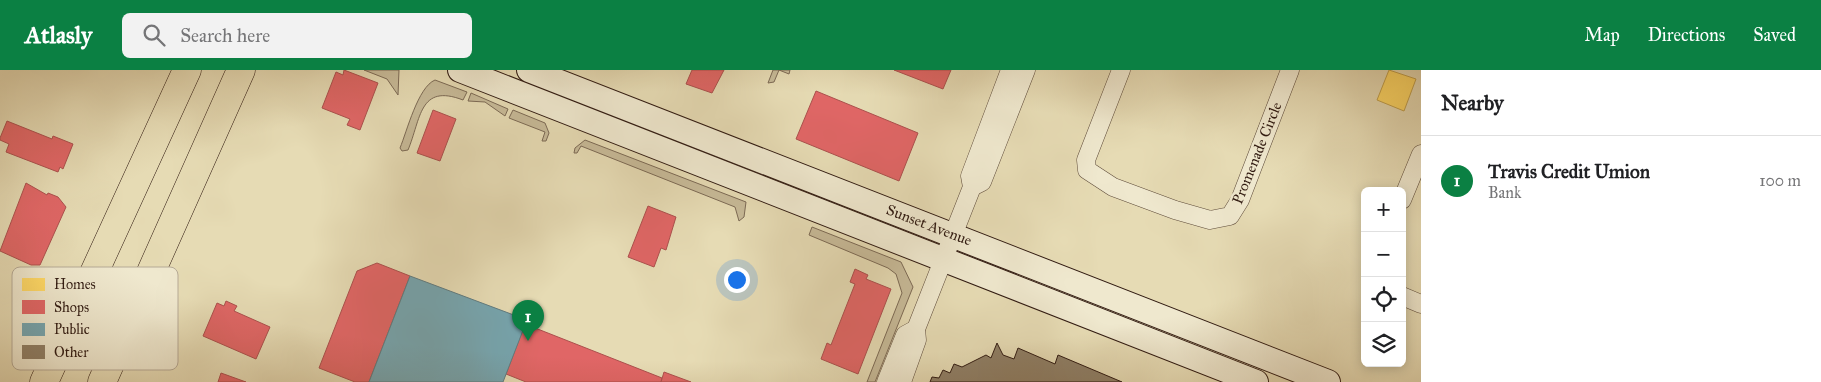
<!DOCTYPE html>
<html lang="en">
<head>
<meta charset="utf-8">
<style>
  body { margin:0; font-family:"IM FELL Great Primer",serif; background:#f2f2f2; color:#202124 }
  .controls { position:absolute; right:15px; bottom:15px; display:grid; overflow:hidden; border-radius:8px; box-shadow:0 2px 12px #0003 }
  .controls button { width:45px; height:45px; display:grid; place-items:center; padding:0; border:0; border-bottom:1px solid #e0e0e0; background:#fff; color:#202124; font:25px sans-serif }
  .you { position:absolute; left:736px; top:209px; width:18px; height:18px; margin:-12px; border:4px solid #fff; border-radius:50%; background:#1a73e8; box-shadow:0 0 0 8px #1a73e833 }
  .badge { display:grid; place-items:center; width:32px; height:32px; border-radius:50%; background:#0b8043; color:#fff; font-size:16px; font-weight:700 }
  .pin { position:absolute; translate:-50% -41px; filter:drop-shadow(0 1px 2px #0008) }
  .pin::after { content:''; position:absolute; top:26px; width:18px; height:15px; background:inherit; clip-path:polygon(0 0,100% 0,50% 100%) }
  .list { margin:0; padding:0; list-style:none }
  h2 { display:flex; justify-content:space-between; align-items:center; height:65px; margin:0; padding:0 20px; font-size:21px }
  h2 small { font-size:16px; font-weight:400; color:#757577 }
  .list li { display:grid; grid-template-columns:32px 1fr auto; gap:15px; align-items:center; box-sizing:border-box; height:90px; padding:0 20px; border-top:1px solid #e0e0e0 }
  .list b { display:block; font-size:19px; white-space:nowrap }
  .list p { margin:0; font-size:16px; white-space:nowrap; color:#757577 }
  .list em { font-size:16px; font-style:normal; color:#757577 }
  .icon { flex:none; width:28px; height:28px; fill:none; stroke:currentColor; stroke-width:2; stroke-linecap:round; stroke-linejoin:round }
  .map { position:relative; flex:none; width:1421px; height:312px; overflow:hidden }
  header { display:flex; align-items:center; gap:30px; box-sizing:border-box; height:70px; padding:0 25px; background:#0b8043; color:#fff }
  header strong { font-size:24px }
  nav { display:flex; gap:28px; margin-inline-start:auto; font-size:18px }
  .search { width:350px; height:45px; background:#f2f2f2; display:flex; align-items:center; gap:12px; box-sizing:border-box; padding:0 18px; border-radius:8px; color:#757577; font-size:19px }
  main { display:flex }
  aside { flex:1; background:#fff }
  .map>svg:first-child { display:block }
  .green { fill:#c7ba98; stroke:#7c6a55 }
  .homes { fill:#ffd966; stroke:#c1a04d }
  .shops { fill:#e06666; stroke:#ac504d }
  .public { fill:#76a5af; stroke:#617c80 }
  .building { fill:#8f7f66; stroke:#311b12 }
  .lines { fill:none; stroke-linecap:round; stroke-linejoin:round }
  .minor-casing { stroke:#5e4b3a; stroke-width:19 }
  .secondary-casing { stroke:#311b12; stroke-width:26 }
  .trunk-casing { stroke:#311b12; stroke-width:29 }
  .minor { stroke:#efe8ce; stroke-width:18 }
  .secondary { stroke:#efe8ce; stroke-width:24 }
  .trunk { stroke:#e6dbb4; stroke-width:28 }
  .labels { text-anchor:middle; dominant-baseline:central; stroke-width:5; stroke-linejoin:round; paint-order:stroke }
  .street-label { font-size:15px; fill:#311b12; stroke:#efe8ce }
  .key { fill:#efe8ce; stroke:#b6aa96; stroke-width:1 }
  .key-label { font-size:14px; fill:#311b12 }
</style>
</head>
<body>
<header>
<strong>Atlasly</strong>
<div class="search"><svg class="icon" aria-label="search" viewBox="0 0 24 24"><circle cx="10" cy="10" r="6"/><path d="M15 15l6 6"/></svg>Search here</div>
<nav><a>Map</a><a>Directions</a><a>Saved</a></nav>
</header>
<main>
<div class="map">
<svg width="1421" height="312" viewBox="0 0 1421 312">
  <rect width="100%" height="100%" fill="#e6dbb4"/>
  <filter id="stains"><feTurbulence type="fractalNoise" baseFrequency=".004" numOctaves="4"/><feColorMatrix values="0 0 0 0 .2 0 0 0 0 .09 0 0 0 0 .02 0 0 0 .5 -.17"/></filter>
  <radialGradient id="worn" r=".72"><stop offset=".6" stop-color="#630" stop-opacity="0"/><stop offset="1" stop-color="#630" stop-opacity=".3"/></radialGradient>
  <!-- green -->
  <g class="green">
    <path d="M 364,0 L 399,0 L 398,25 L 387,9 Z"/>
    <path d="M 773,0 L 790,0 L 789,4 L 779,0 L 774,12 L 768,13 Z"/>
    <path d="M 435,10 L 467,22 L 463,30 C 419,13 421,49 408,80 L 402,81 L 400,78 C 407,61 418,17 435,10 Z"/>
    <path d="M 471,23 L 508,39 L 505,46 L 485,32 L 468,31 Z"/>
    <path d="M 513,40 L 545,53 L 549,63 L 546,71 L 542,71 L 545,62 L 509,48 Z"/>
    <path d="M 585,70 L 746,132 L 744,147 L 739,151 L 735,137 L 581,76 L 577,83 L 574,83 L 575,78 Z"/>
    <path d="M 812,157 L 901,192 L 913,217 L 875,312 L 867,312 L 902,223 L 896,204 L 888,198 L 809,165 Z"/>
  </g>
  <!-- homes -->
  <path class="homes" d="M 1389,0 L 1416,9 L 1404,41 L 1377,30 Z"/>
  <!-- shops -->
  <g class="shops">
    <path d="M 344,0 L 378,13 L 360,60 L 347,55 L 350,49 L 322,38 L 336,2 L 343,5 Z"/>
    <path d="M 692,0 L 724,0 L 712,23 L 686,14 Z"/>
    <path d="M 894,0 L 951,0 L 943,19 Z"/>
    <path d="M 816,21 L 918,63 L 899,111 L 796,69 Z"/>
    <path d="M 433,40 L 456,49 L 440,91 L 417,83 Z"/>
    <path d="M 7,51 L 52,69 L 53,66 L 73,74 L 63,99 L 60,97 L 58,102 L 6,82 L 9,74 L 0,70 L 0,68 Z"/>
    <path d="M 26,113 L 47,125 L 48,123 L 58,127 L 66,137 L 40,195 L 31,195 L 0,181 Z"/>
    <path d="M 648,136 L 676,147 L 666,180 L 661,178 L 654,197 L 628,187 Z"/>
    <path d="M 377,193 L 410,206 L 369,312 L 355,312 L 319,298 L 357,201 Z"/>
    <path d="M 855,199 L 868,205 L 866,209 L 891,219 L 858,304 L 821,289 L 827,273 L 831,275 L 855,214 L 850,212 Z"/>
    <path d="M 226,231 L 237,236 L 234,241 L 270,257 L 256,289 L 203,266 L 217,233 L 224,236 Z"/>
    <path d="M 525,254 L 662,308 L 661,312 L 526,312 L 506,304 Z"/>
    <path d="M 664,302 L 691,312 L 661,312 Z"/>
    <path d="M 221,303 L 246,312 L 218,312 Z"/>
  </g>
  <!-- public -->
  <path class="public" d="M 410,206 L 527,250 L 503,312 L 369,312 Z"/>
  <!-- building -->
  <path class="building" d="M 997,273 L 1003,285 L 1014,289 L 1018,278 L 1055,294 L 1058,285 L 1122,312 L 930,312 L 932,307 L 939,308 L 943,300 L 950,303 L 954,294 L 962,297 L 986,285 L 991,288 Z"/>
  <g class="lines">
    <!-- minor casing -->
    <g class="minor-casing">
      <g id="minor">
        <path d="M 1121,0 L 1086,90 L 1087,100 L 1113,117 L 1175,140 L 1210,150 L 1230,146 L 1240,130 L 1290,0"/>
        <path d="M 972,117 L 982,112 L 1026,0"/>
        <path d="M 1402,130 L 1421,84"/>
        <path d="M 1402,226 L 1421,234"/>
        <path d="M 886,312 L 905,265 L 916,259"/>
        <path d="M 902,312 L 917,270 L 916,259 L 972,117 L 970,106 L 1010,0"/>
      </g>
    </g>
    <!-- secondary casing -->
    <g class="secondary-casing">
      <g id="secondary">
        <path d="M 460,0 L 1256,312"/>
        <path d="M 529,0 L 1328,312"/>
      </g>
    </g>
    <!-- trunk casing -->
    <g class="trunk-casing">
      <g id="trunk">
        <path d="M 44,312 L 187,0"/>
        <path d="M 102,312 L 241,0"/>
      </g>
    </g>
    <!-- minor -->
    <use href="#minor" class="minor"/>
    <!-- secondary -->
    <use href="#secondary" class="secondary"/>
    <!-- trunk -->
    <use href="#trunk" class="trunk"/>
  </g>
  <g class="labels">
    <!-- street labels -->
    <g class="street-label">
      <text transform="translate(1257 83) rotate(-68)">Promenade Circle</text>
      <text transform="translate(929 155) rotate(21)">Sunset Avenue</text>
    </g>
  </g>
  <!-- legend -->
  <rect x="12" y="197" width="166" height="103" rx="8" class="key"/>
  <rect x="22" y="208" width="23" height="13" fill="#ffd966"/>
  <rect x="22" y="230" width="23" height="14" fill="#e06666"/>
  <rect x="22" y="253" width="23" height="13" fill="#76a5af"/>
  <rect x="22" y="275" width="23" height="14" fill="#8f7f66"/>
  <g class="key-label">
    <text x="54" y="219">Homes</text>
    <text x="54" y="242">Shops</text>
    <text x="54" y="264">Public</text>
    <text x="54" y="287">Other</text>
  </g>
  <rect width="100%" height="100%" filter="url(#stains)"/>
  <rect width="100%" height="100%" fill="url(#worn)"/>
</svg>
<div class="controls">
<button>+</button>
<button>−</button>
<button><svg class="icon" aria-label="locate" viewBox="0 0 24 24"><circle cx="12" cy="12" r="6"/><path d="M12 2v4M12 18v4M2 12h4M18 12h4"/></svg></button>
<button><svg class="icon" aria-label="layers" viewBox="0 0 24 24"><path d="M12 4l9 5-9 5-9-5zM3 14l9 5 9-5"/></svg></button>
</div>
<div class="you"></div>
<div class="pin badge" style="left:528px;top:271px">1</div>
</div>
<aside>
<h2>Nearby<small></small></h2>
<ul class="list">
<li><span class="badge">1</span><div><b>Travis Credit Umion</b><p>Bank</p></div><em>100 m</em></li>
</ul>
</aside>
</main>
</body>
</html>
